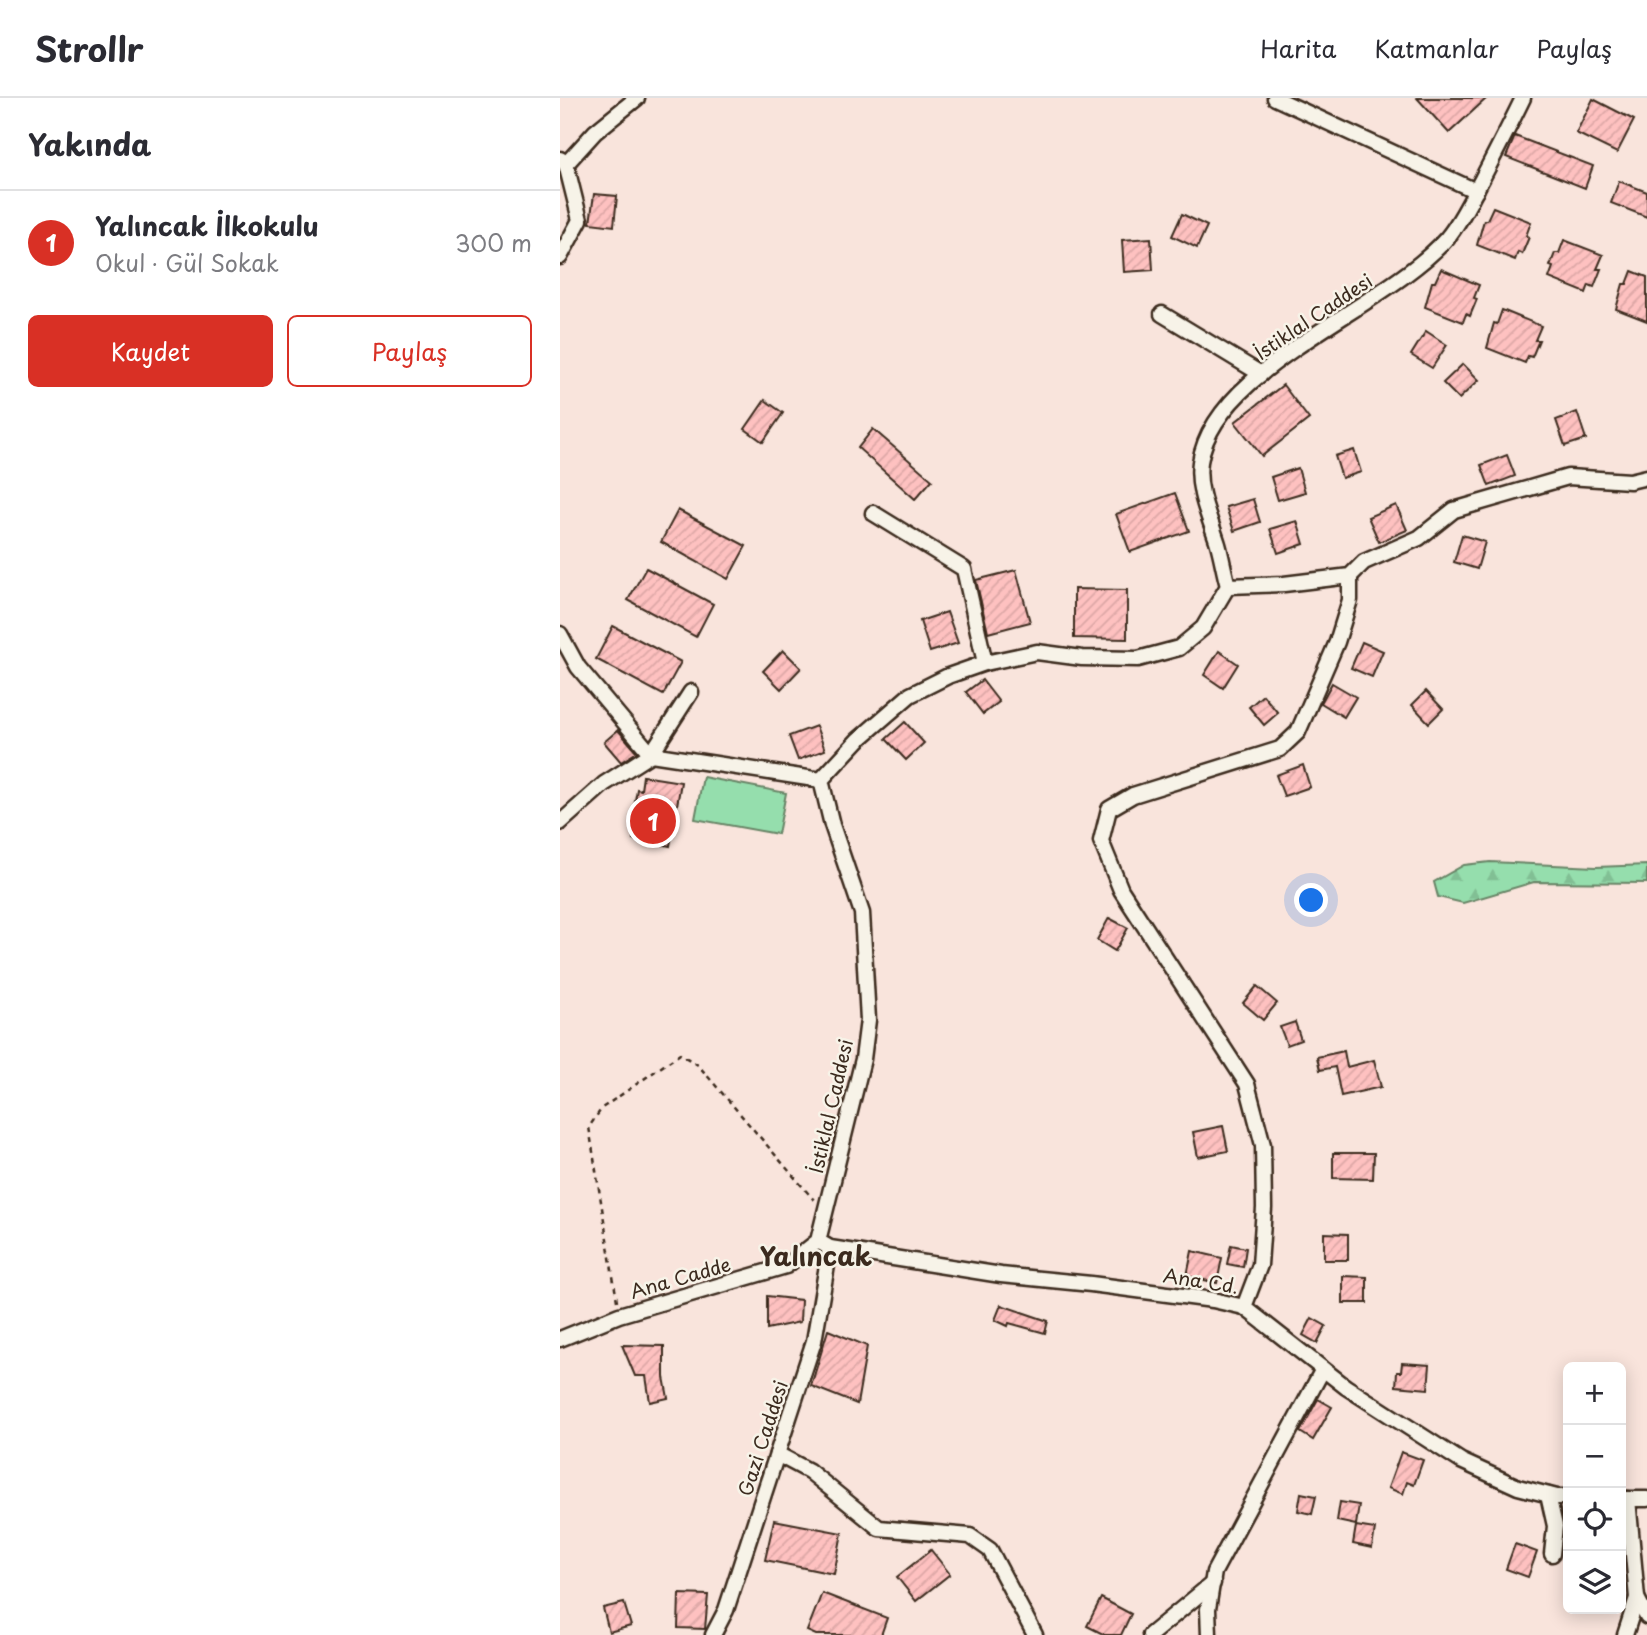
<!DOCTYPE html>
<html lang="tr">
<head>
<meta charset="utf-8">
<style>
  body { margin:0; font-family:"Playpen Sans",sans-serif; background:#f2f2f3; color:#2b2b33 }
  .controls { position:absolute; right:21px; bottom:21px; display:grid; overflow:hidden; border-radius:10px; box-shadow:0 4px 18px #0003 }
  .controls button { width:63px; height:63px; display:grid; place-items:center; padding:0; border:0; border-bottom:2px solid #e1e1e2; background:#fff; color:#2b2b33; font:35px sans-serif }
  .you { position:absolute; left:752px; top:803px; width:24px; height:24px; margin:-18px; border:5px solid #fff; border-radius:50%; background:#1a73e8; box-shadow:0 0 0 10px #1a73e833 }
  .badge { display:grid; place-items:center; width:46px; height:46px; border-radius:50%; background:#d93025; color:#fff; font-size:23px; font-weight:700 }
  .pin { position:absolute; translate:-50% -50%; border:4px solid #fff; box-shadow:0 2px 7px #0006 }
  .list { margin:0; padding:0; list-style:none }
  h2 { display:flex; justify-content:space-between; align-items:center; height:91px; margin:0; padding:0 28px; font-size:30px }
  h2 small { font-size:23px; font-weight:400; color:#7c7c81 }
  .list li { display:grid; grid-template-columns:46px 1fr auto; gap:21px; align-items:center; box-sizing:border-box; height:105px; padding:0 28px; border-top:2px solid #e1e1e2 }
  .list b { display:block; font-size:26px; white-space:nowrap }
  .list p { margin:0; font-size:23px; white-space:nowrap; color:#7c7c81 }
  .list em { font-size:23px; font-style:normal; color:#7c7c81 }
  .actions { display:flex; gap:14px; padding:21px 28px }
  .actions a { flex:1; padding:16px 0; border:2px solid #d93025; border-radius:10px; text-align:center; font-size:24px; color:#d93025 }
  .actions .main { background:#d93025; color:#fff }
  .icon { flex:none; width:38px; height:38px; fill:none; stroke:currentColor; stroke-width:2; stroke-linecap:round; stroke-linejoin:round }
  .map { position:relative; flex:none; width:1087px; height:1537px; overflow:hidden }
  header { display:flex; align-items:center; gap:42px; box-sizing:border-box; height:98px; padding:0 35px; background:#fff; border-bottom:2px solid #e1e1e2 }
  header strong { font-size:33px }
  nav { display:flex; gap:38px; margin-inline-start:auto; font-size:24px }
  main { display:flex }
  aside { flex:1; background:#fff }
  .map>svg:first-child { display:block }
  .grass { fill:#95dead; stroke:#688466; stroke-width:2 }
  .forest { fill:url(#forest-firs); stroke:#688466; stroke-width:2 }
  .building { fill:url(#building-hatch); stroke:#3b2a1e; stroke-width:2 }
  .lines { fill:none; stroke-linecap:round; stroke-linejoin:round }
  .street-casing { stroke:#3b2a1e; stroke-width:19 }
  .path { stroke:#3b2a1e; stroke-width:2.5; stroke-dasharray:5 5; stroke-linecap:butt }
  .street { stroke:#f7f3e8; stroke-width:14 }
  .labels { text-anchor:middle; dominant-baseline:central; stroke-width:5; stroke-linejoin:round; paint-order:stroke }
  .street-label { font-size:19px; fill:#3b2a1e; stroke:#f7f3e8 }
  .district-label { font-size:26px; font-weight:bold; fill:#3b2a1e; stroke:#f7f3e8 }
</style>
</head>
<body>
<header>
<strong>Strollr</strong>
<nav><a>Harita</a><a>Katmanlar</a><a>Paylaş</a></nav>
</header>
<main>
<aside>
<h2>Yakında<small></small></h2>
<ul class="list">
<li><span class="badge">1</span><div><b>Yalıncak İlkokulu</b><p>Okul · Gül Sokak</p></div><em>300 m</em></li>
</ul>
<div class="actions"><a class="main">Kaydet</a><a>Paylaş</a></div>
</aside>
<div class="map">
<svg width="1087" height="1537" viewBox="0 0 1087 1537">
  <defs>
    <pattern id="forest-firs" width="22" height="20" patternUnits="userSpaceOnUse" patternTransform="scale(1.75)"><rect width="22" height="20" fill="#95dead"/><path d="M5 1l3.5 6h-7zM16 11l3.5 6h-7z" fill="#81bf94"/></pattern>
    <pattern id="building-hatch" width="6" height="6" patternUnits="userSpaceOnUse" patternTransform="scale(1.75)"><rect width="6" height="6" fill="#fec1c0"/><path d="M-1 1l2-2M0 6l6-6M5 7l2-2" fill="none" stroke="#dba6a5"/></pattern>
  </defs>
  <rect width="100%" height="100%" fill="#f9e4dc"/>
  <filter id="ink" filterUnits="userSpaceOnUse"><feTurbulence type="fractalNoise" baseFrequency=".0143" numOctaves="2"/><feDisplacementMap in="SourceGraphic" scale="14" xChannelSelector="R" yChannelSelector="G"/><feConvolveMatrix kernelMatrix="1 2 1 2 8 2 1 2 1" color-interpolation-filters="sRGB"/></filter>
  <g filter="url(#ink)">
    <!-- grass -->
    <path class="grass" d="M 143,679 L 226,695 L 218,736 L 135,721 Z"/>
    <!-- forest -->
    <path class="forest" d="M 930,764 L 1036,769 L 1087,767 L 1087,785 L 974,784 L 903,805 L 878,799 L 874,784 L 904,767 Z"/>
    <!-- building -->
    <g class="building">
      <path d="M 857,0 L 927,0 L 889,35 Z"/>
      <path d="M 1033,1 L 1074,22 L 1057,55 L 1016,35 Z"/>
      <path d="M 955,38 L 1033,68 L 1025,90 L 946,59 Z"/>
      <path d="M 1059,83 L 1087,94 L 1087,119 L 1051,105 Z"/>
      <path d="M 34,96 L 57,98 L 54,128 L 30,125 Z"/>
      <path d="M 933,109 L 971,124 L 966,138 L 969,139 L 962,156 L 958,154 L 955,162 L 917,147 L 924,122 L 927,122 Z"/>
      <path d="M 622,116 L 647,128 L 637,150 L 612,138 Z"/>
      <path d="M 591,140 L 593,172 L 564,174 L 562,142 Z"/>
      <path d="M 1004,142 L 1043,157 L 1037,171 L 1041,171 L 1034,189 L 1029,187 L 1026,195 L 989,180 L 993,169 L 990,168 L 995,155 L 999,155 Z"/>
      <path d="M 881,171 L 919,187 L 914,200 L 917,201 L 910,218 L 906,216 L 903,224 L 865,209 L 872,184 L 875,184 Z"/>
      <path d="M 1072,173 L 1087,179 L 1087,223 L 1056,211 L 1063,186 L 1067,186 Z"/>
      <path d="M 942,212 L 981,228 L 975,242 L 979,242 L 972,259 L 968,258 L 965,265 L 927,250 L 934,225 L 937,226 Z"/>
      <path d="M 866,233 L 887,247 L 872,270 L 851,257 Z"/>
      <path d="M 903,266 L 919,282 L 899,301 L 883,285 Z"/>
      <path d="M 723,287 L 749,321 L 702,358 L 675,324 Z"/>
      <path d="M 205,302 L 223,315 L 203,344 L 185,331 Z"/>
      <path d="M 1017,314 L 1026,341 L 1005,348 L 996,322 Z"/>
      <path d="M 313,331 L 372,382 L 355,401 L 298,350 Z"/>
      <path d="M 794,352 L 801,374 L 782,380 L 775,358 Z"/>
      <path d="M 947,357 L 955,378 L 929,388 L 921,367 Z"/>
      <path d="M 738,370 L 745,394 L 718,402 L 711,379 Z"/>
      <path d="M 615,395 L 629,433 L 570,454 L 556,416 Z"/>
      <path d="M 693,401 L 700,424 L 674,433 L 666,409 Z"/>
      <path d="M 836,407 L 847,432 L 819,444 L 808,419 Z"/>
      <path d="M 118,412 L 186,448 L 168,481 L 101,444 Z"/>
      <path d="M 737,423 L 744,446 L 718,455 L 710,431 Z"/>
      <path d="M 902,437 L 925,444 L 917,471 L 894,464 Z"/>
      <path d="M 86,470 L 153,506 L 136,539 L 68,502 Z"/>
      <path d="M 456,472 L 470,524 L 428,535 L 416,482 Z"/>
      <path d="M 514,491 L 567,492 L 567,541 L 514,540 Z"/>
      <path d="M 387,514 L 398,545 L 370,554 L 360,523 Z"/>
      <path d="M 53,528 L 121,564 L 103,597 L 36,561 Z"/>
      <path d="M 802,544 L 823,553 L 812,579 L 791,570 Z"/>
      <path d="M 223,552 L 241,570 L 221,591 L 203,573 Z"/>
      <path d="M 659,553 L 678,566 L 663,590 L 644,577 Z"/>
      <path d="M 422,582 L 439,604 L 423,616 L 406,594 Z"/>
      <path d="M 772,585 L 796,599 L 784,619 L 761,605 Z"/>
      <path d="M 866,593 L 883,611 L 869,625 L 852,607 Z"/>
      <path d="M 703,597 L 718,615 L 704,627 L 689,609 Z"/>
      <path d="M 345,624 L 364,645 L 346,662 L 326,641 Z"/>
      <path d="M 256,628 L 265,652 L 238,662 L 229,638 Z"/>
      <path d="M 58,632 L 77,654 L 61,664 L 44,644 Z"/>
      <path d="M 743,667 L 750,689 L 724,698 L 716,677 Z"/>
      <path d="M 83,678 L 121,684 L 110,748 L 96,745 L 96,748 L 73,741 L 75,726 L 71,725 L 77,691 L 81,692 Z"/>
      <path d="M 549,820 L 568,830 L 555,853 L 537,842 Z"/>
      <path d="M 697,888 L 717,905 L 703,922 L 683,905 Z"/>
      <path d="M 735,924 L 741,942 L 727,947 L 720,929 Z"/>
      <path d="M 784,953 L 787,969 L 814,962 L 821,989 L 781,998 L 775,969 L 760,972 L 757,959 Z"/>
      <path d="M 663,1028 L 668,1053 L 638,1059 L 633,1034 Z"/>
      <path d="M 773,1055 L 814,1055 L 813,1081 L 773,1080 Z"/>
      <path d="M 764,1135 L 788,1136 L 788,1162 L 764,1162 Z"/>
      <path d="M 671,1147 L 686,1150 L 683,1169 L 667,1166 Z"/>
      <path d="M 632,1153 L 662,1160 L 657,1185 L 627,1178 Z"/>
      <path d="M 783,1178 L 807,1179 L 807,1205 L 783,1205 Z"/>
      <path d="M 207,1198 L 241,1202 L 240,1224 L 207,1231 Z"/>
      <path d="M 441,1207 L 488,1223 L 485,1235 L 449,1225 L 448,1228 L 435,1222 Z"/>
      <path d="M 752,1220 L 766,1228 L 757,1245 L 743,1237 Z"/>
      <path d="M 268,1232 L 307,1248 L 297,1306 L 251,1288 Z"/>
      <path d="M 62,1247 L 104,1248 L 104,1279 L 108,1300 L 90,1304 L 86,1278 L 75,1278 Z"/>
      <path d="M 842,1265 L 870,1267 L 868,1291 L 836,1288 L 837,1274 L 841,1274 Z"/>
      <path d="M 758,1301 L 772,1309 L 753,1342 L 740,1334 Z"/>
      <path d="M 841,1354 L 863,1362 L 854,1387 L 847,1384 L 843,1396 L 828,1390 Z"/>
      <path d="M 741,1395 L 756,1398 L 752,1416 L 738,1413 Z"/>
      <path d="M 780,1404 L 799,1407 L 796,1427 L 777,1423 Z"/>
      <path d="M 214,1422 L 282,1435 L 274,1476 L 205,1462 Z"/>
      <path d="M 796,1428 L 815,1431 L 812,1450 L 793,1446 Z"/>
      <path d="M 955,1446 L 977,1454 L 968,1479 L 946,1471 Z"/>
      <path d="M 371,1452 L 390,1476 L 356,1503 L 337,1479 Z"/>
      <path d="M 262,1495 L 327,1520 L 321,1537 L 256,1537 L 247,1533 Z"/>
      <path d="M 119,1496 L 148,1497 L 145,1531 L 118,1530 Z"/>
      <path d="M 541,1500 L 571,1516 L 561,1537 L 545,1537 L 527,1528 Z"/>
      <path d="M 64,1505 L 71,1528 L 49,1534 L 43,1510 Z"/>
    </g>
    <g class="lines">
      <!-- street casing -->
      <g class="street-casing">
        <g id="street">
          <path d="M 715,0 L 916,93"/>
          <path d="M 0,61 L 6,66 L 20,122 L 0,159"/>
          <path d="M 6,66 L 35,34 L 77,0"/>
          <path d="M 602,216 L 701,276"/>
          <path d="M 313,415 L 404,471 L 425,565"/>
          <path d="M 668,488 L 724,486 L 790,478 L 804,464 L 859,440 L 894,412 L 1008,379 L 1070,383 L 1087,379"/>
          <path d="M 0,536 L 18,569 L 91,656 L 261,682"/>
          <path d="M 0,725 L 44,686 L 91,656 L 131,594"/>
          <path d="M 258,1143 L 270,1150 L 441,1177 L 531,1186 L 653,1202 L 684,1209 L 786,1289 L 901,1363 L 958,1389 L 997,1399 L 1008,1399"/>
          <path d="M 684,1209 L 700,1167 L 704,1110 L 703,1047 L 687,986 L 561,792 L 541,743 L 549,711 L 573,697 L 720,651 L 738,634 L 777,544 L 790,502 L 790,478"/>
          <path d="M 0,1241 L 59,1217 L 226,1168 L 258,1143 L 303,961 L 308,922 L 302,815 L 272,727 L 261,682 L 298,642 L 350,597 L 388,578 L 425,565 L 477,554 L 522,560 L 578,561 L 619,550 L 643,530 L 668,488 C 664,474 662,460 658,446 C 650,420 636,392 640,364 C 654,269 825,211 887,140 C 902,122 911,101 922,81 C 936,54 950,27 963,0"/>
          <path d="M 217,1356 L 249,1373 L 319,1430 L 410,1438 L 430,1452 L 475,1537"/>
          <path d="M 988,1397 L 995,1428 L 992,1456"/>
          <path d="M 1061,1401 L 1087,1401"/>
          <path d="M 1077,1500 L 1087,1519"/>
          <path d="M 153,1537 L 166,1512 L 254,1243 L 270,1150"/>
          <path d="M 590,1537 L 653,1485"/>
          <path d="M 649,1537 L 648,1511 L 654,1474 L 763,1271"/>
          <path d="M 1065,1537 L 1077,1500 L 1068,1401"/>
        </g>
      </g>
      <!-- path -->
      <path class="path" d="M 57,1203 L 29,1029 L 42,1010 L 120,956 L 138,967 L 254,1102"/>
      <!-- street -->
      <use href="#street" class="street"/>
    </g>
  </g>
  <g class="labels">
    <!-- street labels -->
    <g class="street-label">
      <text transform="translate(753 218) rotate(-34)">İstiklal Caddesi</text>
      <text transform="translate(270 1008) rotate(-77)">İstiklal Caddesi</text>
      <text transform="translate(120 1179) rotate(-16)">Ana Cadde</text>
      <text transform="translate(641 1182) rotate(9)">Ana Cd.</text>
      <text transform="translate(202 1340) rotate(-72)">Gazi Caddesi</text>
    </g>
    <!-- district labels -->
    <g class="district-label">
      <text x="256" y="1157">Yalıncak</text>
    </g>
  </g>
</svg>
<div class="controls">
<button>+</button>
<button>−</button>
<button><svg class="icon" aria-label="locate" viewBox="0 0 24 24"><circle cx="12" cy="12" r="6"/><path d="M12 2v4M12 18v4M2 12h4M18 12h4"/></svg></button>
<button><svg class="icon" aria-label="layers" viewBox="0 0 24 24"><path d="M12 4l9 5-9 5-9-5zM3 14l9 5 9-5"/></svg></button>
</div>
<div class="you"></div>
<div class="pin badge" style="left:93px;top:723px">1</div>
</div>
</main>
</body>
</html>
